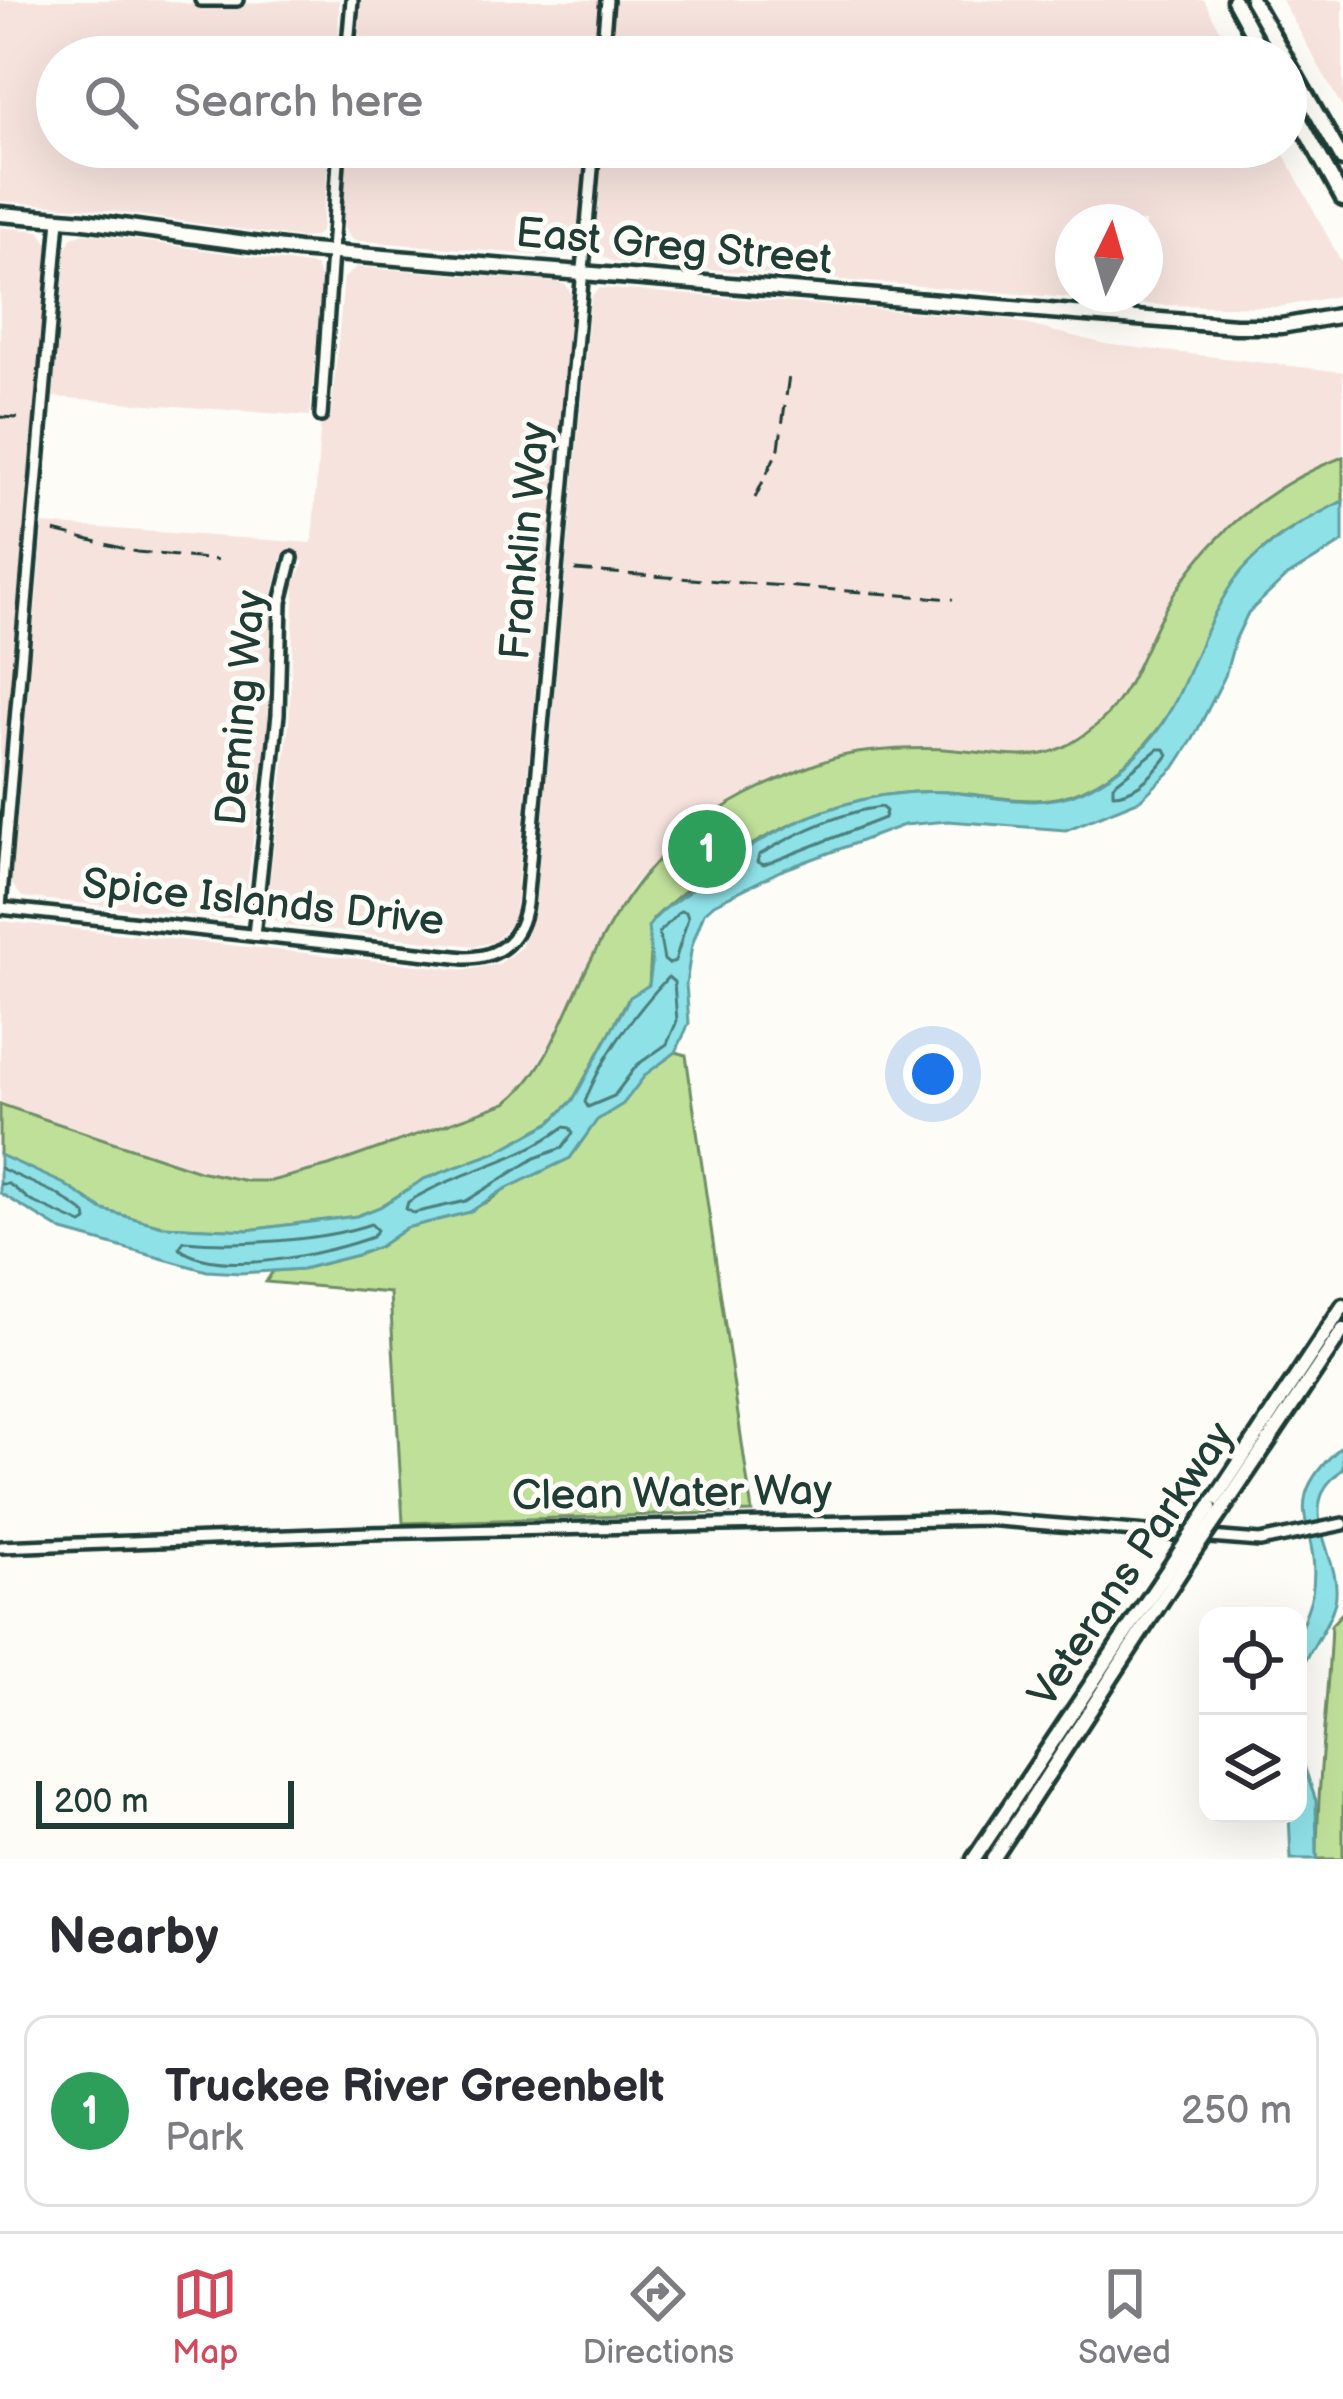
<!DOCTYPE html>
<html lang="en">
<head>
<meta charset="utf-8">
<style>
  body { margin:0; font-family:"Balsamiq Sans",sans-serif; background:#f2f2f3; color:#2b2b33 }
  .controls { position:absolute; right:36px; bottom:36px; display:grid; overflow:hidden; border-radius:24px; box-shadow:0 12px 48px #0002 }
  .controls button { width:108px; height:108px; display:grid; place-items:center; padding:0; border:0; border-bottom:3px solid #e1e1e2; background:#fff; color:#2b2b33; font:60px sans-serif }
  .compass { position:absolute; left:1055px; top:204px; width:108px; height:108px; border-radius:50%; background:#fff; box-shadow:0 12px 48px #0002; rotate:5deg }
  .scale { position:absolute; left:36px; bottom:30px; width:258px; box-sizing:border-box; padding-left:12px; border:6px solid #1f3d34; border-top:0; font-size:33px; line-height:42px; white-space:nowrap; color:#1f3d34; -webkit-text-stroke:9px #fdfcf7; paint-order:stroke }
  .you { position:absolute; left:933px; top:1074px; width:42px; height:42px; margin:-30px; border:9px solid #fff; border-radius:50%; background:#1a73e8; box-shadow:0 0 0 18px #1a73e833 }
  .badge { display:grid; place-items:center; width:78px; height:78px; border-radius:50%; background:#d1495b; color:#fff; font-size:39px; font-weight:700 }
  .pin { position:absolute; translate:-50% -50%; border:6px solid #fff; box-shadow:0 3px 12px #0006 }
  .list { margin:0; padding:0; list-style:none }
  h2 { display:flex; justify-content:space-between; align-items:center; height:156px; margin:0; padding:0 48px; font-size:51px }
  h2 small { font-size:39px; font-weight:400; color:#7c7c81 }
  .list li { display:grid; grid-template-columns:78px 1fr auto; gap:36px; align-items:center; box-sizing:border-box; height:192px; margin:0 24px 24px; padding:0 24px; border:3px solid #e1e1e2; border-radius:24px }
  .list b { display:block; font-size:45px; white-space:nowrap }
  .list p { margin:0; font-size:39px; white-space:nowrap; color:#7c7c81 }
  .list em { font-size:39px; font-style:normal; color:#7c7c81 }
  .icon { flex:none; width:66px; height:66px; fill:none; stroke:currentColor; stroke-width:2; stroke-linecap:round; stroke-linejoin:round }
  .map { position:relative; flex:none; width:1343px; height:1859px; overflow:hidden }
  .search { position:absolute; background:#fff; box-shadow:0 12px 48px #0002; left:36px; right:36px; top:36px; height:132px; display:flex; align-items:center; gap:30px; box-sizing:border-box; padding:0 42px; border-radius:66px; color:#7c7c81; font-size:45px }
  .sheet { height:372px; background:#fff }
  nav { display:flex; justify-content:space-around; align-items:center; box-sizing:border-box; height:168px; border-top:3px solid #e1e1e2; background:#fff; font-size:33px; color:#7c7c81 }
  nav a { display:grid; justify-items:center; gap:6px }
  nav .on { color:#d1495b }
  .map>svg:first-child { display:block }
  .built { fill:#f6e3de; fill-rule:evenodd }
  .green { fill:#bfe099; stroke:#6f8e66; stroke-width:3 }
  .water { fill:#8fe1e8; stroke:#629fa0; stroke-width:3 }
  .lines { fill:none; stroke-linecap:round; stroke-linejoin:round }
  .shore { stroke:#4c7f7c; stroke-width:3 }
  .minor-casing { stroke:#1f3d34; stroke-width:18 }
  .major-casing { stroke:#1f3d34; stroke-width:21 }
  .minor { stroke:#fdfcf7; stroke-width:9 }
  .major { stroke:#fdfcf7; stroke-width:12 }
  .rail { stroke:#1f3d34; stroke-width:3; stroke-dasharray:18 9; stroke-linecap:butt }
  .major-bridge-casing { stroke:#1f3d34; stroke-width:21; stroke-linecap:butt }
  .major-bridge { stroke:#fdfcf7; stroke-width:12 }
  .labels { text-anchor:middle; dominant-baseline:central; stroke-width:10; stroke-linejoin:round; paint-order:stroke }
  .street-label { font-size:42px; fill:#1f3d34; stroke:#fdfcf7 }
</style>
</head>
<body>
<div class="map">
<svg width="1343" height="1859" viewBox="0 0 1343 1859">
  <rect width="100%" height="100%" fill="#fdfcf7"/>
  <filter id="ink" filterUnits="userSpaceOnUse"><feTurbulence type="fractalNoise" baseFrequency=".00833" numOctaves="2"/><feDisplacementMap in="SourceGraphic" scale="24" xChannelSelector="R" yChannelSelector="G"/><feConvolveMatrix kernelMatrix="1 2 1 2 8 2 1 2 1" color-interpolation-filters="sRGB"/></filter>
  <g filter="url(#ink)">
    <!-- built -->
    <g class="built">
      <path d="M 0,0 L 160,0 L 214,7 L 284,0 L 339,0 L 338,57 L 57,57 L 57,147 L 330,147 L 321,231 L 314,237 L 300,238 L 88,208 L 0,201 Z"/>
      <path d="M 361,0 L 599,0 L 594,57 L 356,57 Z"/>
      <path d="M 614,0 L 1204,0 L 1233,57 L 609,57 Z"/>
      <path d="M 1282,0 L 1343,0 L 1343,109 Z"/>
      <path d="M 348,147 L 586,147 L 575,249 L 559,257 L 352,240 L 344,228 L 342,215 Z"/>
      <path d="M 602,147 L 1280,147 L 1343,265 L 1343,295 L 1279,307 L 1160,305 L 613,262 L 599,254 L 594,237 ZM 1073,222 L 1145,222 L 1145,294 L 1073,294 Z"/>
      <path d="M 0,227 L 39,231 L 48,244 L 0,804 Z"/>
      <path d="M 85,233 L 316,266 L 322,282 L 310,416 L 53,397 L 66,248 L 72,237 Z"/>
      <path d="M 357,267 L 557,282 L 566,285 L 572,295 L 514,921 L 494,942 L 475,946 L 287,926 L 271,919 L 267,903 L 289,724 L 295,584 L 304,561 L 282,556 L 272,596 L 268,723 L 244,910 L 237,917 L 223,919 L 22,897 L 11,883 L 43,524 L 312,543 L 321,417 L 331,416 L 344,278 Z"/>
      <path d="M 600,288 L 1005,319 L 1105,344 L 1343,372 L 1343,457 L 1278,487 L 1214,541 L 1120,700 L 1100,722 L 1068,746 L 1049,756 L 1028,758 L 954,750 L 857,753 L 759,789 L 686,834 L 633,885 L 583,975 L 575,1001 L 521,1092 L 506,1103 L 329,1166 L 271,1181 L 247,1181 L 199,1171 L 0,1104 L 0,921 L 466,970 L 499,964 L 521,947 L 535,909 L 590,305 L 592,295 Z"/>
    </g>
    <!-- green -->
    <g class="green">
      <path d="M 1343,457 L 1343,501 C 1311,518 1268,538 1246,568 C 1188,650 1184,744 1082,790 C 1038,810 993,794 947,792 C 838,786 730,846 653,919 L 649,985 L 627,1001 L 573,1100 L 551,1122 L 497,1152 L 424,1179 L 380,1207 L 357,1216 L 248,1230 L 162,1226 L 103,1210 L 64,1184 L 0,1155 L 0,1104 L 199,1171 L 247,1181 L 271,1181 L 329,1166 L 506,1103 C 545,1073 564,1016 585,972 C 627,885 672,829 762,787 C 793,773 831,755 865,752 C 894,749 926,747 955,750 C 1017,755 1047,769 1099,723 C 1128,697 1141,656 1158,622 C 1197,545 1263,487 1343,457 Z"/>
      <path d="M 676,1052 L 686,1055 L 752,1512 L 403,1523 L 390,1293 L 266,1282 L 273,1271 L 302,1269 L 357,1255 L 379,1247 L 406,1228 L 488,1202 L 503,1190 L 570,1158 L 597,1120 L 609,1113 L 646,1073 Z"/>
      <path d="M 1343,1612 L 1343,1859 L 1317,1859 C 1317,1780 1328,1703 1331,1625 Z"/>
    </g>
    <!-- water -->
    <g class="water">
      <path d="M 1343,501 L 1343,542 L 1286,577 L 1248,613 L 1235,640 L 1225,676 L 1193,739 L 1174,768 L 1140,800 L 1066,830 L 948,821 L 904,825 L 780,871 L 714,904 L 704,913 L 692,945 L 686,984 L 689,1023 L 676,1052 L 646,1074 L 623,1104 L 597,1120 L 570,1158 L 503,1190 L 470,1212 L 406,1228 L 379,1247 L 357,1255 L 302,1269 L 240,1273 L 207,1271 L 63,1231 L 0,1193 L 0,1155 L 64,1184 L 103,1210 L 162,1226 L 248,1230 L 357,1216 L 380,1207 L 424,1179 L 497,1152 L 551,1122 L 573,1100 L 630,997 L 649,985 L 652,964 L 648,927 C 661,908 679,900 696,886 C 768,828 852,787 947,792 C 992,795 1039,811 1082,791 C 1188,740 1178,665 1233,582 C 1258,546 1305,520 1343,501 Z"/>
      <path d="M 1343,1445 L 1343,1468 C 1338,1474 1327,1482 1324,1490 C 1306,1525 1343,1565 1335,1602 C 1327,1631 1307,1651 1298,1678 C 1298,1666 1296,1652 1298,1640 C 1300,1625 1309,1609 1312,1594 C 1324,1523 1271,1508 1343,1445 Z"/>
      <path d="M 1298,1748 L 1316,1801 L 1317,1859 L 1291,1859 L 1289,1814 L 1298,1814 Z"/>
    </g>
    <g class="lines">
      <!-- shore -->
      <g class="shore">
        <path d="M 1158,749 L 1165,749 L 1168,755 C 1155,773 1135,794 1113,794 L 1113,785 Z"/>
        <path d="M 881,807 L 886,811 L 884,818 L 764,865 L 757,862 L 759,855 C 795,834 839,812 881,807 Z"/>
        <path d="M 680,911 L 686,912 L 688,918 L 675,961 L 669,964 L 664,960 L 659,933 Z"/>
        <path d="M 668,977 L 674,982 L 677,1021 L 667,1044 L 637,1065 L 614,1096 L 588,1107 L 585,1102 C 602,1055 637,1011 668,977 Z"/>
        <path d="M 564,1127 L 570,1128 L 573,1133 L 562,1148 L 535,1158 L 466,1201 L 413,1213 L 406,1209 L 408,1202 C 458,1171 516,1163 564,1127 Z"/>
        <path d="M 0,1168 L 57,1194 L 86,1214 L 87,1221 L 82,1224 L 31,1201 L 9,1184 L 0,1184"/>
        <path d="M 371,1224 L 377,1230 L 372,1237 C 329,1253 218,1279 179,1248 L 184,1241 C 237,1246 321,1241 371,1224 Z"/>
      </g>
      <!-- minor casing -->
      <g class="minor-casing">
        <g id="minor">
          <path d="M 201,0 L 237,0"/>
          <path d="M 347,57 L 352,0"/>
          <path d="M 602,57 L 607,0"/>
          <path d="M 321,416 L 339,147"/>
          <path d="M 0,907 L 59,219"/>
          <path d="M 0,908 L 465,958 C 501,958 521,938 526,904 L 594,147"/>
          <path d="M 254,935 L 278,714 L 281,602 L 292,558"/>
          <path d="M 0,1547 L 369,1533 L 985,1519 L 1260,1541 L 1343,1524"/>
        </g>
      </g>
      <!-- major casing -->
      <g class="major-casing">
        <g id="major">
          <path d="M 1234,0 L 1265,57"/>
          <path d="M 1252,0 L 1285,57"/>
          <path d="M 1286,59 L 1343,160"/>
          <path d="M 1286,95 L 1343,199"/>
          <path d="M 0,214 L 85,221 L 298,250 L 1235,326 L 1281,326 L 1343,315"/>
          <path d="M 1210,1507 L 1343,1306"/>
          <path d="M 1223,1509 L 1343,1330"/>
          <path d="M 974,1859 L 1182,1549"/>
          <path d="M 993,1859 L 1192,1554"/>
        </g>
      </g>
      <!-- minor -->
      <use href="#minor" class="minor"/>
      <!-- major -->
      <use href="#major" class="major"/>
      <!-- rail -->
      <g class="rail">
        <path d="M 0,417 L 18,418"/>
        <path d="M 755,498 L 779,448 L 789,375"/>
        <path d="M 54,531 L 137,552 L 217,560"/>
        <path d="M 575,570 L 953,599"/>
      </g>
      <!-- major-bridge casing -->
      <g class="major-bridge-casing">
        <g id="major-bridge">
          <path d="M 1182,1549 L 1210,1507"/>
          <path d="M 1192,1554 L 1223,1509"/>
        </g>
      </g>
      <!-- major-bridge -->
      <use href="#major-bridge" class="major-bridge"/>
    </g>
  </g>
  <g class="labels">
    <!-- street labels -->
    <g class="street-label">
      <text transform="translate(674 247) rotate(5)">East Greg Street</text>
      <text transform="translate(526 541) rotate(-85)">Franklin Way</text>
      <text transform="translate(242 708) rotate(-85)">Deming Way</text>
      <text transform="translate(263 903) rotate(6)">Spice Islands Drive</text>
      <text transform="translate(672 1494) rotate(-1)">Clean Water Way</text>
      <text transform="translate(1132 1565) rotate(-56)">Veterans Parkway</text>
    </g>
  </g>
</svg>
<div class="controls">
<button><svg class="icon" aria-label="locate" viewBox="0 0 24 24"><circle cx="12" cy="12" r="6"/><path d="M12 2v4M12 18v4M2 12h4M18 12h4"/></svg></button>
<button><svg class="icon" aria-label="layers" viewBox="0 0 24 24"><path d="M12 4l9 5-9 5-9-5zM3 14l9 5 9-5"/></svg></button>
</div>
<svg class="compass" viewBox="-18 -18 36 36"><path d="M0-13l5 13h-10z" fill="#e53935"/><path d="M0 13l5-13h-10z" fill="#7c7c81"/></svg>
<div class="scale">200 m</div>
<div class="you"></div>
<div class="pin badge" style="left:707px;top:849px;background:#2e9e5b">1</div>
<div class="search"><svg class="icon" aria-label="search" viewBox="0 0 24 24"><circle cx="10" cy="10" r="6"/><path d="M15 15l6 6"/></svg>Search here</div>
</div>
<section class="sheet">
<h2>Nearby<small></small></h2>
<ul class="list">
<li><span class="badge" style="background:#2e9e5b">1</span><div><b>Truckee River Greenbelt</b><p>Park</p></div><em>250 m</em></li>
</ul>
</section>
<nav>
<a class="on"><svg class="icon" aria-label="map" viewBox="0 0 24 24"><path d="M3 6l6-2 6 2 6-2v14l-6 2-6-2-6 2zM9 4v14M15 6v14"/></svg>Map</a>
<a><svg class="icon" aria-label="directions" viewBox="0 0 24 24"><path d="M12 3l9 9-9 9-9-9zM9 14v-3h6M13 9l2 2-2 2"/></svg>Directions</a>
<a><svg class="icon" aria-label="saved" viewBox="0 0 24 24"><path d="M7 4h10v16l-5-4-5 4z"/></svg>Saved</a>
</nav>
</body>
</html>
